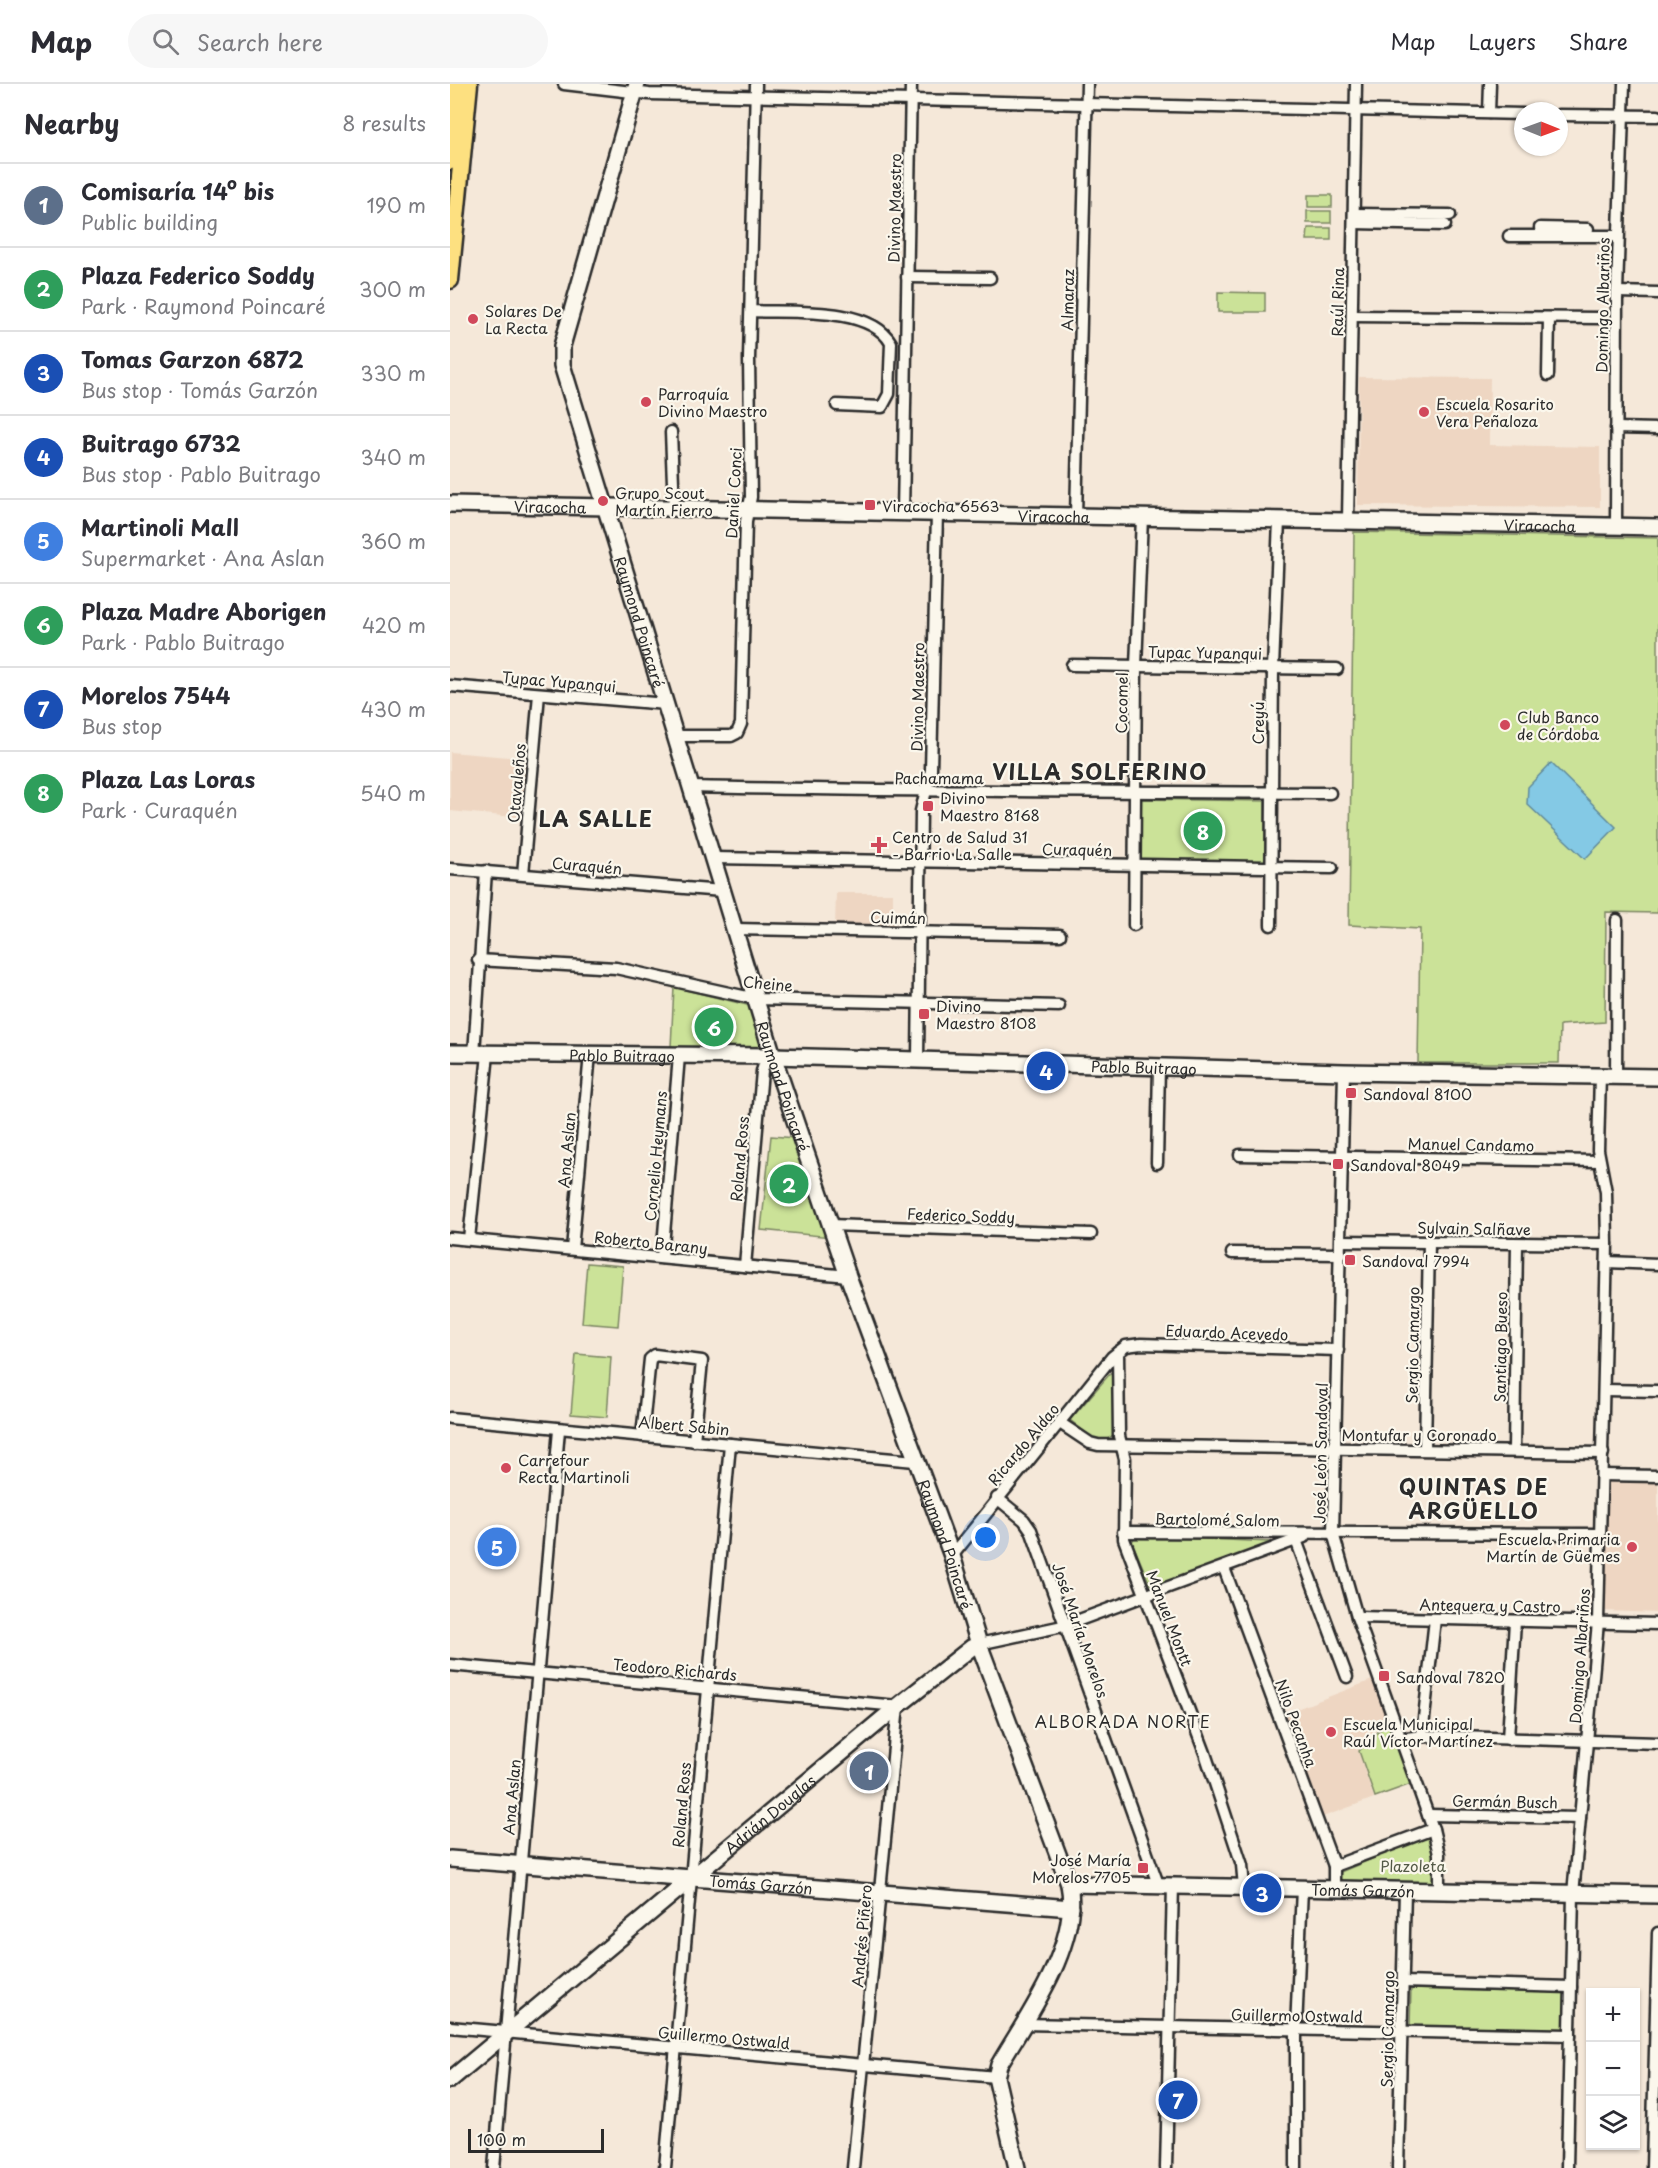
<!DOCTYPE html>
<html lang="en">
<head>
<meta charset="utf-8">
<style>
  body { margin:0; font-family:"Playpen Sans",sans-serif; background:#f7f7f7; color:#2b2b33 }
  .controls { position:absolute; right:18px; bottom:18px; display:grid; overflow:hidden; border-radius:0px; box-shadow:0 2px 4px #0004 }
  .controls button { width:54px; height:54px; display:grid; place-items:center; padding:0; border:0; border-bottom:2px solid #e1e1e2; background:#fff; color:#2b2b33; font:30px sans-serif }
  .compass { position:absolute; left:1064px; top:18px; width:54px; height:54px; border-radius:50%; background:#fff; box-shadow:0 2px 4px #0004; rotate:91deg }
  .scale { position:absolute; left:18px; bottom:15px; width:136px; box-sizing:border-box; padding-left:6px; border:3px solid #2b2b2b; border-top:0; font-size:16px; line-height:21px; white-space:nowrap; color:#2b2b2b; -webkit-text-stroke:4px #fbf7ec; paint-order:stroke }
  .you { position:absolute; left:536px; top:1454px; width:21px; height:21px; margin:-15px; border:4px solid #fff; border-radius:50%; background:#1a73e8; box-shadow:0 0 0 9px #1a73e833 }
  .badge { display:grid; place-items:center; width:39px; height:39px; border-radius:50%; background:#1a73e8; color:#fff; font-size:20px; font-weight:700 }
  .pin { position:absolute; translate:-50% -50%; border:3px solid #fff; box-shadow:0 2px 6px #0006 }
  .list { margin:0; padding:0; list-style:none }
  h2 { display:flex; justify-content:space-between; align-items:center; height:78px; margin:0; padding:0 24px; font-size:26px }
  h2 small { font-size:20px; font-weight:400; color:#7c7c81 }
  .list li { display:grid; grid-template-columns:39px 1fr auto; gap:18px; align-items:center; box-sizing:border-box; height:84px; padding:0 24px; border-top:2px solid #e1e1e2 }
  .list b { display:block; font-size:22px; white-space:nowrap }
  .list p { margin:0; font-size:20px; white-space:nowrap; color:#7c7c81 }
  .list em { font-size:20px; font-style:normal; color:#7c7c81 }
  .icon { flex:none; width:33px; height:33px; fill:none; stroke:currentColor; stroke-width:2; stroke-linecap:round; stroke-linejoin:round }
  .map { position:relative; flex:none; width:1208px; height:2084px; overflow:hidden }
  header { display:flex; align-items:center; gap:36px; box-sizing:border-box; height:84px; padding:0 30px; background:#fff; border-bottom:2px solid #e1e1e2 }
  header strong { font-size:28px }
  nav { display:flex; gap:33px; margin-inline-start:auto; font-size:21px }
  .search { width:420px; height:54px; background:#f7f7f7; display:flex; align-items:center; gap:15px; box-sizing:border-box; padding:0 21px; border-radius:33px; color:#7c7c81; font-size:22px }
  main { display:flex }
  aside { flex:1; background:#fff }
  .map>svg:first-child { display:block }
  .built { fill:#eed6c2 }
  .green { fill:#cbe298; stroke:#7b8662; stroke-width:1.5 }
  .water { fill:#84c9e5; stroke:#608a9b; stroke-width:1.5 }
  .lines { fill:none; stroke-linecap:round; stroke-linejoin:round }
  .street-casing { stroke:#2b2b2b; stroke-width:15 }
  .secondary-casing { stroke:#2b2b2b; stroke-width:20 }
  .primary-casing { stroke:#2b2b2b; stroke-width:21 }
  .street { stroke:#fbf7ec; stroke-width:10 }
  .secondary { stroke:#fbf7ec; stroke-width:15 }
  .primary { stroke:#fde080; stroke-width:16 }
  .poi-dot { fill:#d1495b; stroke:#fbf7ec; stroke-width:2 }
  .labels { text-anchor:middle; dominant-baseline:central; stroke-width:4.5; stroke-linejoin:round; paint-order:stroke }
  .street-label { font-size:15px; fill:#2b2b2b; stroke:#fbf7ec }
  .poi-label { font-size:15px; fill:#2b2b2b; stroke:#fbf7ec; text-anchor:start }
  .park-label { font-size:15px; fill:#535946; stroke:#fbf7ec }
  .neighbourhood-label { font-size:16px; letter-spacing:1.5px; fill:#2b2b2b; stroke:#fbf7ec }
  .district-label { font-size:21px; font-weight:bold; letter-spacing:1.5px; fill:#2b2b2b; stroke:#fbf7ec }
</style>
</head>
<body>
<header>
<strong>Map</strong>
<div class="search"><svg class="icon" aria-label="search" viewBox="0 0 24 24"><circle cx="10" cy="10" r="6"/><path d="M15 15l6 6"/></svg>Search here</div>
<nav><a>Map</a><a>Layers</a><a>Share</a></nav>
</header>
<main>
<aside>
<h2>Nearby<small>8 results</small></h2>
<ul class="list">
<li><span class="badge" style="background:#5c6f8a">1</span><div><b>Comisaría 14º bis</b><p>Public building</p></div><em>190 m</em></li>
<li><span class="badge" style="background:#2e9e5b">2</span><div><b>Plaza Federico Soddy</b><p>Park · Raymond Poincaré</p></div><em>300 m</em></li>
<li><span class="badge" style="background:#1a4fb4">3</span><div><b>Tomas Garzon 6872</b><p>Bus stop · Tomás Garzón</p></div><em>330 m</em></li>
<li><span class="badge" style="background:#1a4fb4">4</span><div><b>Buitrago 6732</b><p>Bus stop · Pablo Buitrago</p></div><em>340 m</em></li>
<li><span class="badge" style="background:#3f7fe0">5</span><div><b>Martinoli Mall</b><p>Supermarket · Ana Aslan</p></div><em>360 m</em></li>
<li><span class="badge" style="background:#2e9e5b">6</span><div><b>Plaza Madre Aborigen</b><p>Park · Pablo Buitrago</p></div><em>420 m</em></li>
<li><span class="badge" style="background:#1a4fb4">7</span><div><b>Morelos 7544</b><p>Bus stop</p></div><em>430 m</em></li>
<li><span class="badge" style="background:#2e9e5b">8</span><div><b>Plaza Las Loras</b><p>Park · Curaquén</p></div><em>540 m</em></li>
</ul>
</aside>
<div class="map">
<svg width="1208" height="2084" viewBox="0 0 1208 2084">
  <rect width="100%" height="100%" fill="#f5e8d9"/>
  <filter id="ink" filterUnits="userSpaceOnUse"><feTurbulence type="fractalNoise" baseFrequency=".0167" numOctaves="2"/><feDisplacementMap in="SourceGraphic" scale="12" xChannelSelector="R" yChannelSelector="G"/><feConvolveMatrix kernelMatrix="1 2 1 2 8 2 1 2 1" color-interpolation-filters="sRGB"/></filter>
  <g filter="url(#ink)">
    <!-- built -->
    <g class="built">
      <path d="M 909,293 L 1040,294 L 1039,361 L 1150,363 L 1150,423 L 908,421 Z"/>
      <path d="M 0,668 L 80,675 L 75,734 L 0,727 Z"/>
      <path d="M 386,809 L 443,809 L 443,841 L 385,841 Z"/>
      <path d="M 1158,1397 L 1208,1398 L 1208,1529 L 1154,1527 Z"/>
      <path d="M 930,1593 L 942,1630 L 908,1666 L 924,1714 L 870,1734 L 831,1631 Z"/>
    </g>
    <!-- green -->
    <g class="green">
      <rect x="858" y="111" width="24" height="12"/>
      <rect x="857" y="127" width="24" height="12"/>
      <path d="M 858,144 L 881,144 L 881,156 L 857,156 Z"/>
      <path d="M 768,208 L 815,209 L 815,228 L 768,228 Z"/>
      <path d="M 904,448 L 1208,454 L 1208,829 L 1156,828 L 1155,938 L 1110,941 L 1109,979 L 968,979 L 970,845 L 899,841 Z"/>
      <path d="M 690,715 L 815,717 L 815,778 L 691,776 Z"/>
      <path d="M 224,903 L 301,922 L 312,966 L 221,963 Z"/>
      <path d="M 321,1052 L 346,1054 L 381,1153 L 311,1146 Z"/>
      <path d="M 137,1179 L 173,1182 L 168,1242 L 132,1239 Z"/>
      <path d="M 126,1270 L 161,1273 L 157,1333 L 121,1330 Z"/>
      <path d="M 664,1285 L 663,1351 L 656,1356 L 644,1355 L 620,1336 Z"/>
      <path d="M 685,1452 L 822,1458 L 824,1459 L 702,1505 L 682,1458 Z"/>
      <path d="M 943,1633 L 964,1699 L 925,1713 L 909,1667 Z"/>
      <path d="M 979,1751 L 987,1786 L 987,1802 L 888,1802 L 888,1789 Z"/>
      <path d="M 961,1905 L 1121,1909 L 1120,1947 L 960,1943 Z"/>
    </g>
    <!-- water -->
    <path class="water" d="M 1101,679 L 1166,743 L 1135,775 L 1077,720 L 1078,703 Z"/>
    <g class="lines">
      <!-- street casing -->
      <g class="street-casing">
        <g id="street">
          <path d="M 114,0 L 199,10 L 1073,30"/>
          <path d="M 1039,29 L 1040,0"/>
          <path d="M 1109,31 L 1208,32"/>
          <path d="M 904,130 L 1000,131"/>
          <path d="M 904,139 L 995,141"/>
          <path d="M 1090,144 L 1138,145"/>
          <path d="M 1059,152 L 1168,152"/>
          <path d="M 457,193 L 540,194"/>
          <path d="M 1167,208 L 1208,209"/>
          <path d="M 301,227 C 338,229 420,221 441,259 L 439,310 L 432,323 L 387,321"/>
          <path d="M 902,232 L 1150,234"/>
          <path d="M 1098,291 L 1099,234"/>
          <path d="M 1166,344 L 1208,345"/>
          <path d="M 221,348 L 224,425"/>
          <path d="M 453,429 L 461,0"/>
          <path d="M 626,432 L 637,0"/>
          <path d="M 898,436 L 906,0"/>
          <path d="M 1166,442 L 1167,208 L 1174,0"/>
          <path d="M 622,581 L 887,585"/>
          <path d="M 0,602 L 216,620"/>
          <path d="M 226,652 L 281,652 L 287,649 L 291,640 L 296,437 L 301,413 L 299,275 L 306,0"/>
          <path d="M 242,703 C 455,708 667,707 880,709"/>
          <path d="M 263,774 L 882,784"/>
          <path d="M 0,785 L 272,807"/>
          <path d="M 73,790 L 89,610"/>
          <path d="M 684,841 L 686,582 L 692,433"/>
          <path d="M 821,841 L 823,584 L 829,436"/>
          <path d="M 285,845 L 610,851"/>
          <path d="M 28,876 L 166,884 L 306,915 L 609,922"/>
          <path d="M 24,970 L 36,787"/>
          <path d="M 468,975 L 471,727 L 481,686 L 487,429"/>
          <path d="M 894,988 L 883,1449 L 907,1533 L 983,1745 L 989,1770 L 989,1807"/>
          <path d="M 1166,991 L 1167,836"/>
          <path d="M 790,1071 L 1149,1077"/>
          <path d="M 707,1079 L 709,982"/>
          <path d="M 380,1141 L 641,1150"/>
          <path d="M 0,1154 L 398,1192"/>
          <path d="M 19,1155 L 38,970"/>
          <path d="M 891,1157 L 1157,1160"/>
          <path d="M 122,1165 L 140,970"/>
          <path d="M 782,1169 L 891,1170"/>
          <path d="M 212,1174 L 229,972"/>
          <path d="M 1157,1178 L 1208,1180"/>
          <path d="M 295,1182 L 312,987 L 317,972"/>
          <path d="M 668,1268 L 669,1352 L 675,1375 L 674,1455 L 755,1669 L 792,1781 L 794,1803"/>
          <path d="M 1155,1306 L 1208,1307"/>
          <path d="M 0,1334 L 465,1377"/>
          <path d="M 610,1339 L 640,1359 L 648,1361 L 1153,1369"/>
          <path d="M 192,1352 L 200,1275 L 205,1271 L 252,1277 L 244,1357"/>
          <path d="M 975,1365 L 979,1158"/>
          <path d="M 1064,1366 L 1067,1160"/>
          <path d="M 1152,1391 L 1208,1392"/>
          <path d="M 547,1414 L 574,1436 L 581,1446 L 708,1800"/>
          <path d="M 673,1448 L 1150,1450"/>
          <path d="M 846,1456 L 897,1593"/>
          <path d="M 502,1472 L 662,1273 L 676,1262 L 691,1260 L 888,1266"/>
          <path d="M 774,1484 L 884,1782 L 884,1805"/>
          <path d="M 907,1533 L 1208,1540"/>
          <path d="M 529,1560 L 613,1542 L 854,1453"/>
          <path d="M 0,1581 L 448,1622 L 403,2084"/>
          <path d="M 972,1652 L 985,1535"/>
          <path d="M 949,1655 L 972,1652 L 1208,1659"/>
          <path d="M 1058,1655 L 1065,1537"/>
          <path d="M 978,1731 L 1130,1734"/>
          <path d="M 884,1782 L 983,1745"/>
          <path d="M 953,1898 L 1121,1903"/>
          <path d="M 573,1940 L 1120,1951"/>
          <path d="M 0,1943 L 546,1993"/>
          <path d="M 44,2084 L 109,1346"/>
          <path d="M 215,2084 L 280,1360"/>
          <path d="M 716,2084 L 723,1801"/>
          <path d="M 846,2084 L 846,1946 L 852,1804"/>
          <path d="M 948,2084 L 955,1807"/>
          <path d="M 1117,2084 L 1123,1810 L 1148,1538 L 1157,1160 L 1156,1108 L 1148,1066 L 1150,991"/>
          <path d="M 1202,2084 L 1208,1849"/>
        </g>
      </g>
      <!-- secondary casing -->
      <g class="secondary-casing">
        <g id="secondary">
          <path id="s1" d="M 187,0 L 112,262 L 112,281 L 323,972 L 398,1192 L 502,1472 L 529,1560 L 619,1800 C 631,1860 578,1931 549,1981 L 546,1993 L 567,2084"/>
          <path id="s2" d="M 0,420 L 1208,443"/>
          <path id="s3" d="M 0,969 L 323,972 L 894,988 L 1208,993"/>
          <path id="s4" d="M 0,1775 L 621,1824"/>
          <path id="s5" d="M 619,1800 L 1208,1811"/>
          <path id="s6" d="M 0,1996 L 448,1622 L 521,1564 L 529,1560"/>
        </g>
      </g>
      <!-- primary casing -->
      <g class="primary-casing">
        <g id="primary">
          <path d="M 1,77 L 6,0"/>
          <path d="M 0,196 L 19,0"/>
        </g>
      </g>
      <!-- street -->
      <use href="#street" class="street"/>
      <!-- secondary -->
      <use href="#secondary" class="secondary"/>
      <!-- primary -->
      <use href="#primary" class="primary"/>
    </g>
  </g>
  <!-- markers -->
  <g class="poi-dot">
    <circle cx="23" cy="235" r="6"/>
    <circle cx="196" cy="318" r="6"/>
    <circle cx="974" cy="328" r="6"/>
    <circle cx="153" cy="417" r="6"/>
    <rect x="414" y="415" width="12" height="12" rx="3"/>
    <circle cx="1055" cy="641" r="6"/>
    <rect x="472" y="716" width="12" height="12" rx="3"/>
    <path d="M426 752h6v6h6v6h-6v6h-6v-6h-6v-6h6z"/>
    <rect x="468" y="924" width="12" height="12" rx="3"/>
    <rect x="895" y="1003" width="12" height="12" rx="3"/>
    <rect x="882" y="1074" width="12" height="12" rx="3"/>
    <rect x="894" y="1170" width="12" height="12" rx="3"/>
    <circle cx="56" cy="1384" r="6"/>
    <circle cx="1182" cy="1463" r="6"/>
    <rect x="928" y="1586" width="12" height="12" rx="3"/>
    <circle cx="881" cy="1648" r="6"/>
    <rect x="687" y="1778" width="12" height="12" rx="3"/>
  </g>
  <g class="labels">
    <!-- street labels -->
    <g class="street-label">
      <text transform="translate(444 124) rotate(-89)">Divino Maestro</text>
      <text transform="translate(617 216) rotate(-89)">Almaraz</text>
      <text transform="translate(887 218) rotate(-89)">Raúl Rina</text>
      <text transform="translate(1152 221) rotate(-89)">Domingo Albariños</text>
      <text transform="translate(283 409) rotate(-87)">Daniel Conci</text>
      <text stroke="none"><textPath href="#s2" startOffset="100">Viracocha</textPath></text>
      <text stroke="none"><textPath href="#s2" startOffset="604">Viracocha</textPath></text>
      <text stroke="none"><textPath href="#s2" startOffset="1090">Viracocha</textPath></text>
      <text stroke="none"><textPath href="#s1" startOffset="560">Raymond Poincaré</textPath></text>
      <text transform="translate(755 568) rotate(1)">Tupac Yupanqui</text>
      <text transform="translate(109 597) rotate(5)">Tupac Yupanqui</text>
      <text transform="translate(467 613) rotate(-89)">Divino Maestro</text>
      <text transform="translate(671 619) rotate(-89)">Cocomel</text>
      <text transform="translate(807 639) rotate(-90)">Creyú</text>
      <text x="489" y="693">Pachamama</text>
      <text transform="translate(66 699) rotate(-85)">Otavaleños</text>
      <text transform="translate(627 765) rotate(1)">Curaquén</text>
      <text transform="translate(137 781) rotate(5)">Curaquén</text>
      <text transform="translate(448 833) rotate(1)">Cuimán</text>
      <text transform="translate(318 899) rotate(5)">Cheine</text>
      <text stroke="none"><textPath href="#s3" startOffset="172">Pablo Buitrago</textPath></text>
      <text stroke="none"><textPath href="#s3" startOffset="694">Pablo Buitrago</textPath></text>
      <text stroke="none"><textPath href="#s1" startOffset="1046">Raymond Poincaré</textPath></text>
      <text transform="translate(1021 1060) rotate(1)">Manuel Candamo</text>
      <text transform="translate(116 1066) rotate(-85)">Ana Aslan</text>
      <text transform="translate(205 1072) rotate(-85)">Cornelio Heymans</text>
      <text transform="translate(289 1075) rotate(-85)">Roland Ross</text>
      <text transform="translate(511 1131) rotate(2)">Federico Soddy</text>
      <text transform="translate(1024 1144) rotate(1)">Sylvain Salñave</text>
      <text transform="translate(201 1158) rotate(6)">Roberto Barany</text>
      <text transform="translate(777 1248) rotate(2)">Eduardo Acevedo</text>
      <text transform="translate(962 1261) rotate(-89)">Sergio Camargo</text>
      <text transform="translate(1050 1263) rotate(-89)">Santiago Bueso</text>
      <text transform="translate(234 1341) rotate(5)">Albert Sabin</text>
      <text x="969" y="1350">Montufar y Coronado</text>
      <text transform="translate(573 1360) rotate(-50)">Ricardo Aldao</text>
      <text transform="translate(870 1369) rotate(-89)">José León Sandoval</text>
      <text transform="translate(767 1435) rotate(1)">Bartolomé Salom</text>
      <text stroke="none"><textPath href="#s1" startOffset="1532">Raymond Poincaré</textPath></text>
      <text transform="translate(1040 1521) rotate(1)">Antequera y Castro</text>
      <text transform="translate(720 1534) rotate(69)">Manuel Montt</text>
      <text transform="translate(631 1546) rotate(71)">José María Morelos</text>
      <text transform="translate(1129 1572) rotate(-86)">Domingo Albariños</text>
      <text transform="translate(225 1585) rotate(5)">Teodoro Richards</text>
      <text transform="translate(847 1639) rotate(70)">Nilo Pecanha</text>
      <text transform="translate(61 1713) rotate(-85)">Ana Aslan</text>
      <text transform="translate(1055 1717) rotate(1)">Germán Busch</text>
      <text transform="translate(231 1721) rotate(-85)">Roland Ross</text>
      <text stroke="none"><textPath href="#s6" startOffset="416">Adrián Douglas</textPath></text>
      <text stroke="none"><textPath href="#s4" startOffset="312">Tomás Garzón</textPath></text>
      <text stroke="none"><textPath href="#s5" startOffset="294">Tomás Garzón</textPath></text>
      <text transform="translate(411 1852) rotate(-85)">Andrés Piñero</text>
      <text transform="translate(847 1931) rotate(1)">Guillermo Ostwald</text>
      <text transform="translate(937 1945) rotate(-89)">Sergio Camargo</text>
      <text transform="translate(274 1953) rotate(5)">Guillermo Ostwald</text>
    </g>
    <!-- poi labels -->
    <g class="poi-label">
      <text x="35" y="226">Solares De<tspan x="35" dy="17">La Recta</tspan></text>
      <text x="208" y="309">Parroquía<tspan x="208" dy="17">Divino Maestro</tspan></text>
      <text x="986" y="319">Escuela Rosarito<tspan x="986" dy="17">Vera Peñaloza</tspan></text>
      <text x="165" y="408">Grupo Scout<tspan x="165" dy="17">Martín Fierro</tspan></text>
      <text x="432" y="421">Viracocha 6563</text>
      <text x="1067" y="632">Club Banco<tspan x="1067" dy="17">de Córdoba</tspan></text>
      <text x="490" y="713">Divino<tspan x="490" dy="17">Maestro 8168</tspan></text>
      <text x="442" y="752">Centro de Salud 31<tspan x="442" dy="17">- Barrio La Salle</tspan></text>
      <text x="486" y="921">Divino<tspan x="486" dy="17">Maestro 8108</tspan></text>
      <text x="913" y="1009">Sandoval 8100</text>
      <text x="900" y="1080">Sandoval 8049</text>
      <text x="912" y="1176">Sandoval 7994</text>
      <text x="68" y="1375">Carrefour<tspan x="68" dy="17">Recta Martinoli</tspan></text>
      <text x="1170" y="1454" text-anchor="end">Escuela Primaria<tspan x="1170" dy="17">Martín de Güemes</tspan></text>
      <text x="946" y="1592">Sandoval 7820</text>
      <text x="893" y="1639">Escuela Municipal<tspan x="893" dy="17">Raúl Víctor Martínez</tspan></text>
      <text x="681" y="1775" text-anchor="end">José María<tspan x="681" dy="17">Morelos 7705</tspan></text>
    </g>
    <!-- park labels -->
    <g class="park-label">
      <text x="963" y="1781">Plazoleta</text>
    </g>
    <!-- neighbourhood labels -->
    <g class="neighbourhood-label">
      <text x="673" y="1637">ALBORADA NORTE</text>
    </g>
    <!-- district labels -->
    <g class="district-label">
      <text x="650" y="687">VILLA SOLFERINO</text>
      <text x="146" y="734">LA SALLE</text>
      <text x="1024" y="1402">QUINTAS DE<tspan x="1024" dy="24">ARGÜELLO</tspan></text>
    </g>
  </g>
</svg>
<div class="controls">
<button>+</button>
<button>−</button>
<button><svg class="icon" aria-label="layers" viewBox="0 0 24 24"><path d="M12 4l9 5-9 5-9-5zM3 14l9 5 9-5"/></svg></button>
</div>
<svg class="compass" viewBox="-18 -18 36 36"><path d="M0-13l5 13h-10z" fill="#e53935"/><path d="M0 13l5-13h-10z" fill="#7c7c81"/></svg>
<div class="scale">100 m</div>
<div class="you"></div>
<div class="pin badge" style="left:419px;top:1687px;background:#5c6f8a">1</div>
<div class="pin badge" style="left:339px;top:1100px;background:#2e9e5b">2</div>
<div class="pin badge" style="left:812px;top:1809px;background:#1a4fb4">3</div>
<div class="pin badge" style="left:596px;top:987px;background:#1a4fb4">4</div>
<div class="pin badge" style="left:47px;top:1463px;background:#3f7fe0">5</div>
<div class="pin badge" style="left:264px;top:943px;background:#2e9e5b">6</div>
<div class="pin badge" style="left:728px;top:2016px;background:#1a4fb4">7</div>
<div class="pin badge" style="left:753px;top:747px;background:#2e9e5b">8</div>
</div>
</main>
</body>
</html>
